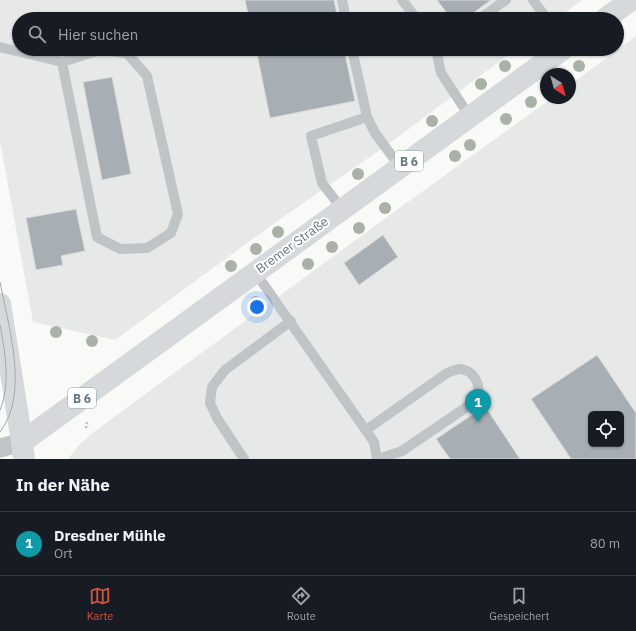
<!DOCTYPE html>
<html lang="de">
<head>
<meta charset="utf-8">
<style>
  body { margin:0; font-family:"IBM Plex Sans",sans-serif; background:#20242c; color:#f1f3f6 }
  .controls { position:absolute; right:12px; bottom:12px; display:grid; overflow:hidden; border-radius:6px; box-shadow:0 1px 3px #0004 }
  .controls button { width:36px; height:36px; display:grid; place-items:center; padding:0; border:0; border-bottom:1px solid #363941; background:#171b24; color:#f1f3f6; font:20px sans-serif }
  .compass { position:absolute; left:540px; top:68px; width:36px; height:36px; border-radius:50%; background:#171b24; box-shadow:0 1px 3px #0004; rotate:143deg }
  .you { position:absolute; left:257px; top:307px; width:14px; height:14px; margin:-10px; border:3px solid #fff; border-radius:50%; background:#1a73e8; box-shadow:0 0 0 6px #1a73e833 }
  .badge { display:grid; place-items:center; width:26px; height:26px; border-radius:50%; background:#d15640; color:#fff; font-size:13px; font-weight:700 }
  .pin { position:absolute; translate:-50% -33px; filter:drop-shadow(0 1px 2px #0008) }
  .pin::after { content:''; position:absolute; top:21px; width:14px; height:12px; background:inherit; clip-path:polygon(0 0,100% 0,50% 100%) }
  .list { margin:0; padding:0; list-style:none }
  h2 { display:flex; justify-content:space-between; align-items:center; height:52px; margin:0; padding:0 16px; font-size:17px }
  h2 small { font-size:13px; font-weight:400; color:#9ea1a6 }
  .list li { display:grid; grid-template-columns:26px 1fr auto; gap:12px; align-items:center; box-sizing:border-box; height:64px; padding:0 16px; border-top:1px solid #363941 }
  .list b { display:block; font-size:15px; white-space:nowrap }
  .list p { margin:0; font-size:13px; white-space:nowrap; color:#9ea1a6 }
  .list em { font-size:13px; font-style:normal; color:#9ea1a6 }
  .icon { flex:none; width:22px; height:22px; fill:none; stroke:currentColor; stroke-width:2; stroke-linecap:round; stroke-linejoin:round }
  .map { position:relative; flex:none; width:636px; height:459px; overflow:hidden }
  .search { position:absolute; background:#171b24; box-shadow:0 1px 3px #0004; left:12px; right:12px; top:12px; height:44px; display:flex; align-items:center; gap:10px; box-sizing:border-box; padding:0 14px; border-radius:22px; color:#9ea1a6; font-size:15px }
  .sheet { height:116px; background:#171b24 }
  nav { display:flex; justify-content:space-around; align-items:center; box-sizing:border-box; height:56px; border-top:1px solid #363941; background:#171b24; font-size:11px; color:#9ea1a6 }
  nav a { display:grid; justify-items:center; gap:2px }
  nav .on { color:#d15640 }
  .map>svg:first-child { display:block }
  .built { fill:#e7e9e8; fill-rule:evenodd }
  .building { fill:#a7afb4; stroke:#dbdbda; fill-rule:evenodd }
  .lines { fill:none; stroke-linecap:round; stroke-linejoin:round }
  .path { stroke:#babec0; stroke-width:2.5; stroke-dasharray:2 2; stroke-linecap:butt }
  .lane { stroke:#bfc4c7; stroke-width:10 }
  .street { stroke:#bfc4c7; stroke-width:19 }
  .secondary { stroke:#d5d9db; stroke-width:22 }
  .primary { stroke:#d5d9db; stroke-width:22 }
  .tram { stroke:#a2a9ad; stroke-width:1 }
  .tree { fill:#aab2a8 }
  .labels { text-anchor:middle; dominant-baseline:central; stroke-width:4; stroke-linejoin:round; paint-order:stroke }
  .shield { fill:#fff; stroke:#95a0a5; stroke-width:1 }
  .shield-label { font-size:12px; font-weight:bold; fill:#67777f }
  .street-label { font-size:13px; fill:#67777f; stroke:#fff }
</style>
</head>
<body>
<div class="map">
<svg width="636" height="459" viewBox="0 0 636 459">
  <rect width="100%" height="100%" fill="#f9f9f8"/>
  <!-- built -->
  <g class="built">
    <path d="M 0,0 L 582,0 L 556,19 L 19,19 L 19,49 L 516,49 L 390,143 L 269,227 L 115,340 L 33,322 L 0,141 Z"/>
    <path d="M 636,36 L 636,459 L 68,459 L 78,446 L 91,434 L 387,217 L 552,98 L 570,98 L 570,85 ZM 591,414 L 621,414 L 621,444 L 591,444 Z"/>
  </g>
  <!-- building -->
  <g class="building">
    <path d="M 245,0 L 334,0 L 338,19 L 249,19 Z"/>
    <path d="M 437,0 L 491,0 L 465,19 L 451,19 Z"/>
    <path d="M 256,49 L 344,49 L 355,101 L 270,118 Z"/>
    <path d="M 112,77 L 131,174 L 102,180 L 83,82 Z"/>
    <path d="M 76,209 L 85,251 L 61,256 L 63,265 L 36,270 L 26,218 Z"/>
    <path d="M 383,235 L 398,257 L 359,285 L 344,263 Z"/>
    <path d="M 597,355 L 636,413 L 636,459 L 571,459 L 531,399 ZM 591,414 L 621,414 L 621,444 L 591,444 Z"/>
    <path d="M 485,406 L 520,459 L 450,459 L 436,439 Z"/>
  </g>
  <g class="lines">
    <!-- path -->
    <path class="path" d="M 86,428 L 87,421"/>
    <!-- lane -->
    <g class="lane">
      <path d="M 342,0 L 346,19"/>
      <path d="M 402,0 L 417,19"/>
      <path d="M 533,0 L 547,19"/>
      <path d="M 479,19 L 506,0"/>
      <path d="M 0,47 L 62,62 L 100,50 L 127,53 L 147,76 L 178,214 L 171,233 L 147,248 L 120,249 L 97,237 L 62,62"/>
      <path d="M 436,49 L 441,73 L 470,117"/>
      <path d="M 367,117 L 375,133 L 400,167"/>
      <path d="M 342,209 L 322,183 L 311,136 L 367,117 L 352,49"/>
      <path d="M 255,272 L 374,442 L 377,459"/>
      <path d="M 366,430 L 447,373 C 450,372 456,369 460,369 C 473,370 478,381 479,392 L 471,404 L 402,451 L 379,459"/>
      <path d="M 244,459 L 217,418 L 210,403 L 212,387 L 225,370 L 291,321"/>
    </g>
    <!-- street -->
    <path class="street" d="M 0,448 L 22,442"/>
    <!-- secondary -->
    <path class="secondary" d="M 0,304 L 22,442"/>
    <!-- primary -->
    <g class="primary">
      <path d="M 605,19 L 631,0"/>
      <path d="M 24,459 L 22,442 L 563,49"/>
    </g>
    <!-- tram -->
    <g class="tram">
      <path d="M 0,282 C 8,325 30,394 0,432"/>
      <path d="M 0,325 C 5,352 11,384 0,410"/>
    </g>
  </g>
  <!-- trees -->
  <g class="tree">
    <circle cx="505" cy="66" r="6"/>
    <circle cx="579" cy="66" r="6"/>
    <circle cx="481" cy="84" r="6"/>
    <circle cx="531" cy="102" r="6"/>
    <circle cx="506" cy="119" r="6"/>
    <circle cx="432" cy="121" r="6"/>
    <circle cx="470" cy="145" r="6"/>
    <circle cx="455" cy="156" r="6"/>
    <circle cx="358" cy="174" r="6"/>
    <circle cx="385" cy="208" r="6"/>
    <circle cx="359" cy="228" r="6"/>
    <circle cx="278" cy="232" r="6"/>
    <circle cx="332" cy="247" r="6"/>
    <circle cx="256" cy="249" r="6"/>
    <circle cx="308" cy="264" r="6"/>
    <circle cx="231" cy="266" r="6"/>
    <circle cx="256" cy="302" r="6"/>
    <circle cx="56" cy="332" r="6"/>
    <circle cx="92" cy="341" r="6"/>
  </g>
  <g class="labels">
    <!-- shield labels -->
    <g class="shield">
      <rect x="395" y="151" width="28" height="20" rx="3"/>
      <rect x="68" y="388" width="28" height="20" rx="3"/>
    </g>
    <g class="shield-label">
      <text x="409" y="161">B 6</text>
      <text x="82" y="398">B 6</text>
    </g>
    <!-- street labels -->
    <g class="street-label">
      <text transform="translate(292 245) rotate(-36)">Bremer Straße</text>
    </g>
  </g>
</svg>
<div class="controls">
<button><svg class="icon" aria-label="locate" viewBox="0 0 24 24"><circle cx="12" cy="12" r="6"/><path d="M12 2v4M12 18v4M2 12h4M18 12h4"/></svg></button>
</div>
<svg class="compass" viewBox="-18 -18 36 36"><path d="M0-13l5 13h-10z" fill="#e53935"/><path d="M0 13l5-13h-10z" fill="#9ea1a6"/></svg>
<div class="you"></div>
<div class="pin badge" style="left:478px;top:422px;background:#0f9aa8">1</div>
<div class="search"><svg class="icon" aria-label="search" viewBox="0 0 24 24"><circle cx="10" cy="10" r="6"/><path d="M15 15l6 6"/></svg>Hier suchen</div>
</div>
<section class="sheet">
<h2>In der Nähe<small></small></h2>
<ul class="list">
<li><span class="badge" style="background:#0f9aa8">1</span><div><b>Dresdner Mühle</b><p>Ort</p></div><em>80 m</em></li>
</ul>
</section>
<nav>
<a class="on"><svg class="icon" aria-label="map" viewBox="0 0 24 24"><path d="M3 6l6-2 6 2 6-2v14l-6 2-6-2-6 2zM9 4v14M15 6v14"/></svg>Karte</a>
<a><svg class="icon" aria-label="directions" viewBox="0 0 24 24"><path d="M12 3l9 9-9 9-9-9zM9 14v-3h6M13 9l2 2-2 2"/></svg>Route</a>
<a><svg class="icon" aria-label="saved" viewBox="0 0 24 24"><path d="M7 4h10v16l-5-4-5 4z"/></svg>Gespeichert</a>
</nav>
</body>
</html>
